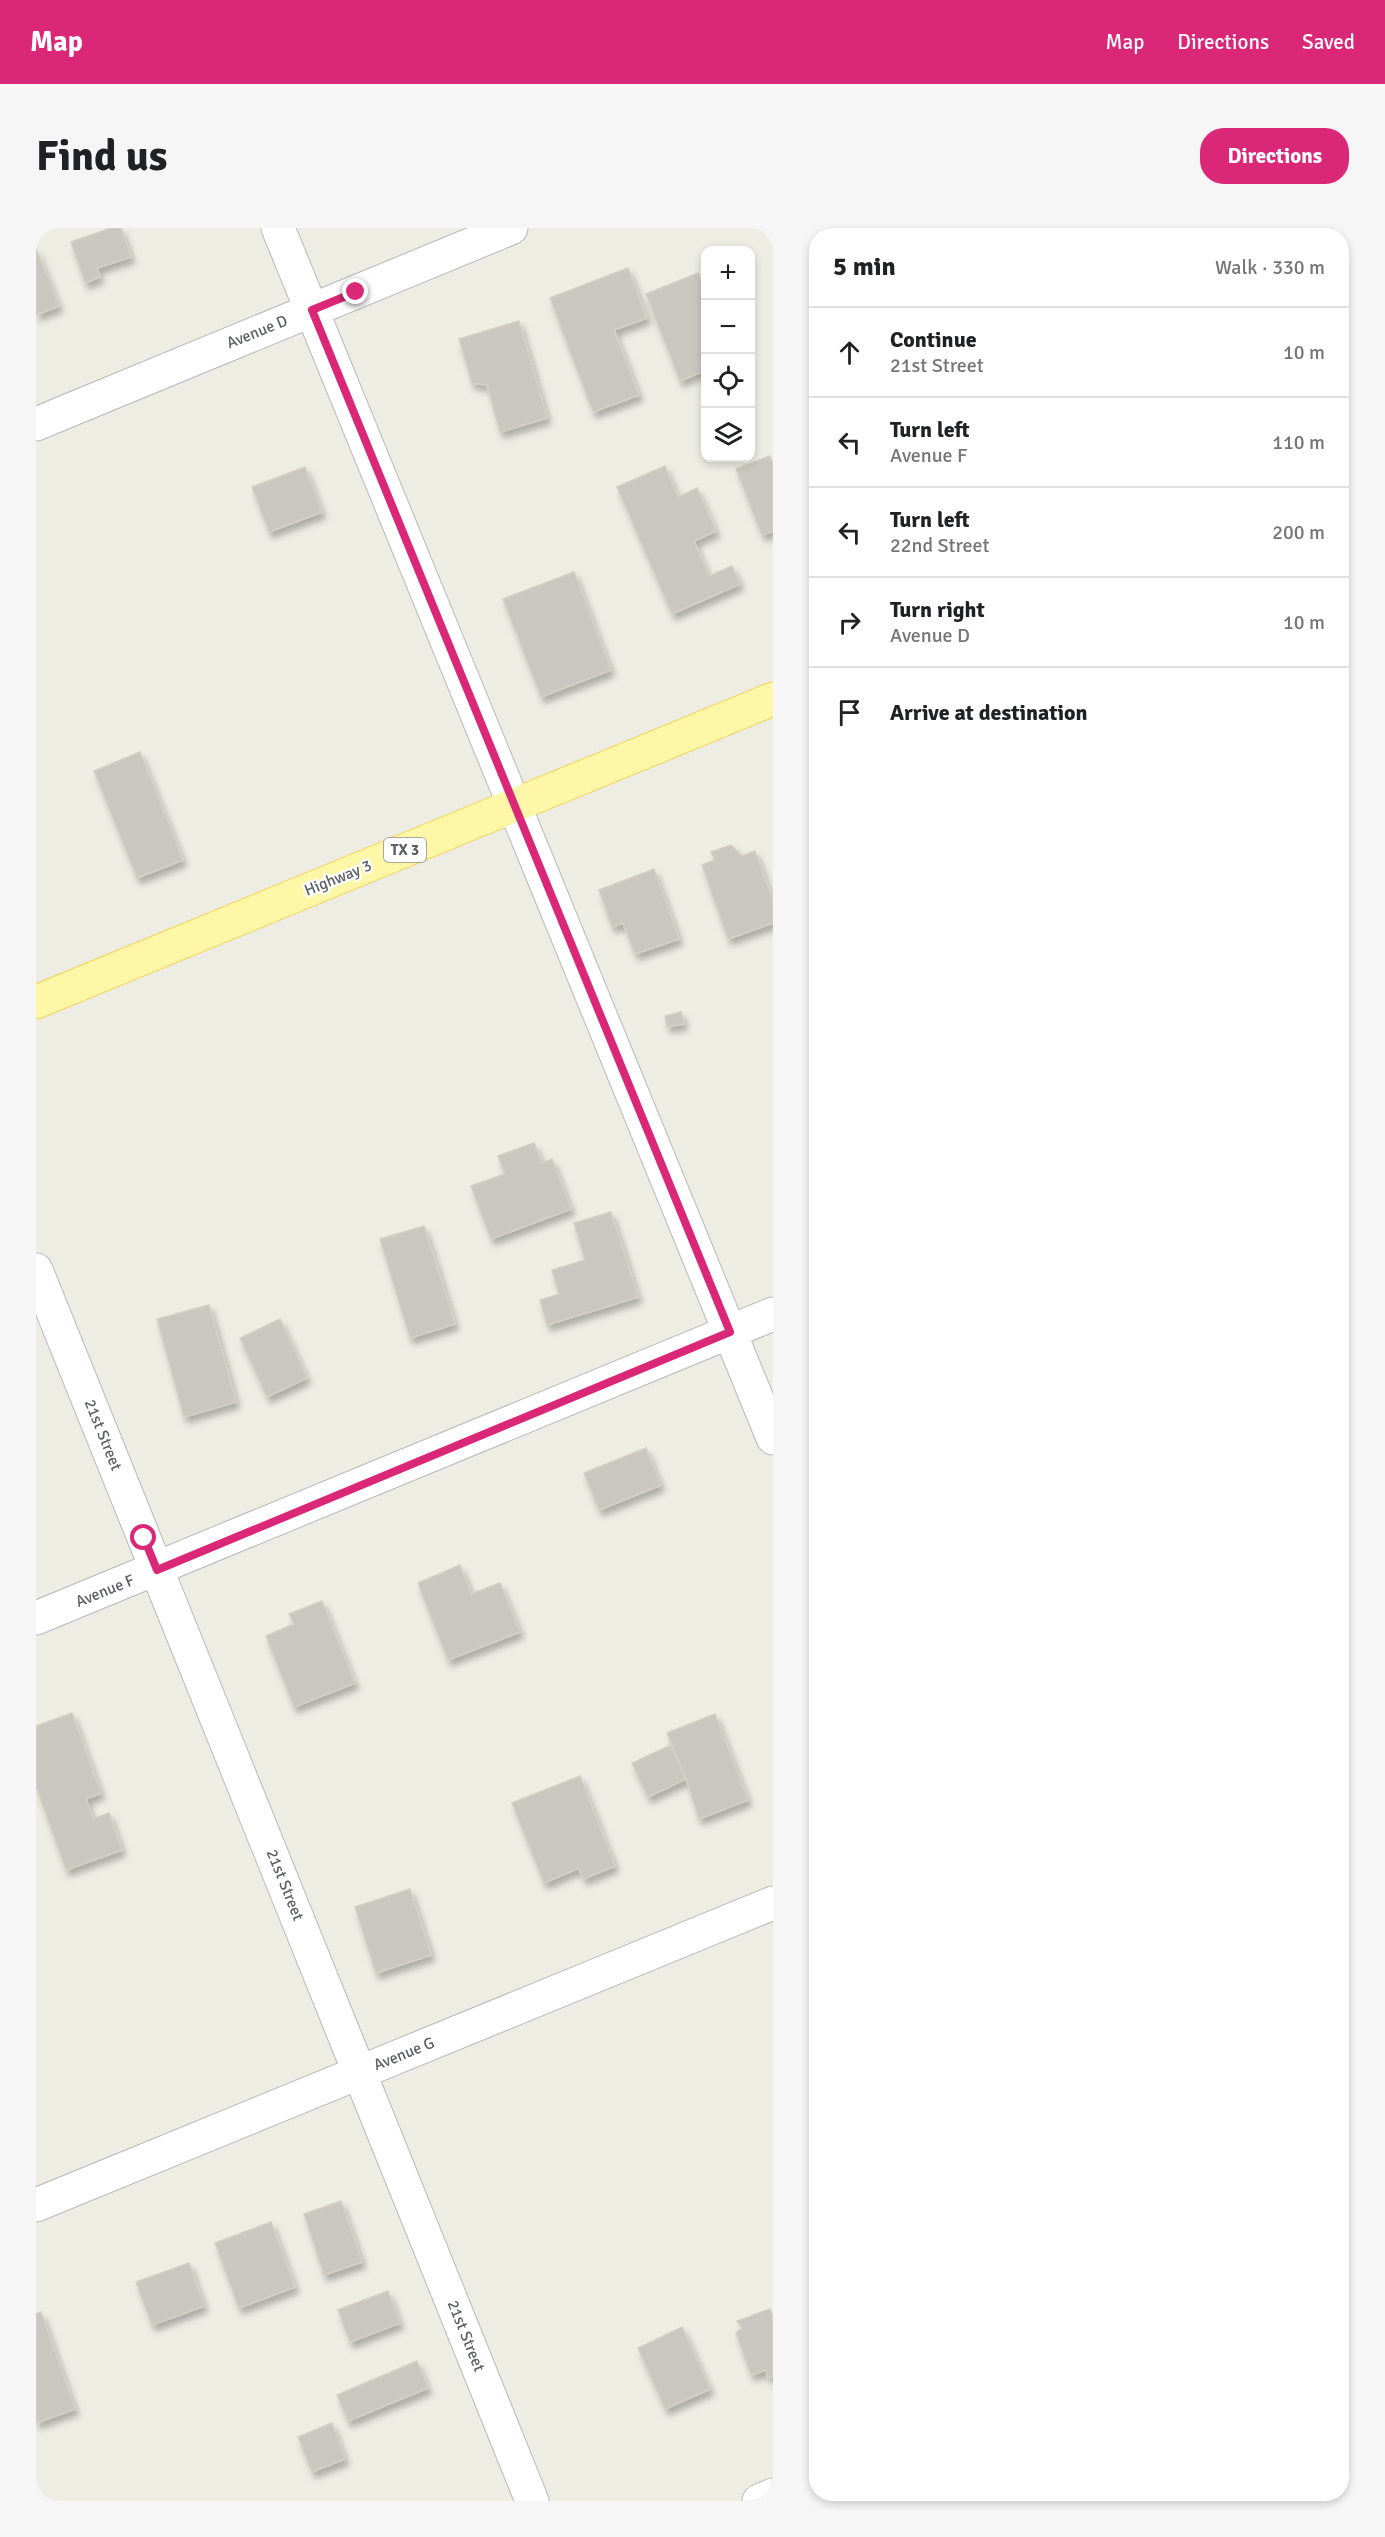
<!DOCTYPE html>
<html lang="en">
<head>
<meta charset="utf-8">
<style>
  body { margin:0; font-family:Signika,sans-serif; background:#f6f6f6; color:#202124 }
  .controls { position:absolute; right:18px; top:18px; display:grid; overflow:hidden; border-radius:12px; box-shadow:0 3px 9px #0003 }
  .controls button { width:54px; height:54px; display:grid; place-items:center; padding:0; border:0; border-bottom:2px solid #e0e0e0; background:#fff; color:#202124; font:30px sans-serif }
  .stop { position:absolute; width:18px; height:18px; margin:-14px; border:4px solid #db2777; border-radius:50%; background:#fff }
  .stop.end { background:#db2777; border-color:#fff; box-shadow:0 2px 6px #0008 }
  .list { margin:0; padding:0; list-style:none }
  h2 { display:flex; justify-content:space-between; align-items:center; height:78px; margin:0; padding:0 24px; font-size:26px }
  h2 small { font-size:20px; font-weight:400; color:#757577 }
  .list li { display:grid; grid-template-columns:39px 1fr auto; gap:18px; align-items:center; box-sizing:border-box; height:90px; padding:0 24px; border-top:2px solid #e0e0e0 }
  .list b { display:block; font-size:22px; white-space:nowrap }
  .list p { margin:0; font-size:20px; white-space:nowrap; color:#757577 }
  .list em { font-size:20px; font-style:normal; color:#757577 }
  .icon { flex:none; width:33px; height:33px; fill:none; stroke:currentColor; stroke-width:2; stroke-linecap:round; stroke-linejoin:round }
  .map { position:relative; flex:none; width:737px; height:2273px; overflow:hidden; border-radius:24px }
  header { display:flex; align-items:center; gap:36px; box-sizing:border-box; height:84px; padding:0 30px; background:#db2777; color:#fff }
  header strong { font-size:28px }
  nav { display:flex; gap:33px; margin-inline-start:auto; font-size:21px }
  .intro { display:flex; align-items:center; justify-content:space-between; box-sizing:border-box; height:144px; padding:0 36px }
  h1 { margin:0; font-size:42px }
  .button { padding:15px 27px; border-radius:24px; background:#db2777; color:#fff; font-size:21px; font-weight:700 }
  main { display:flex; gap:36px; padding:0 36px }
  aside { flex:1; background:#fff; border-radius:24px; box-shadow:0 3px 9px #0003 }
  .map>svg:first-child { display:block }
  .building { fill:#cac7c1; stroke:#d3cfc2; stroke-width:1.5; filter:url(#shadow) }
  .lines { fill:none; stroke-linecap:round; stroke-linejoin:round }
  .minor-casing { stroke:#b6b9be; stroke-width:35 }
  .major-casing { stroke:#f2d259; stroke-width:35 }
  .minor { stroke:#fff; stroke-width:33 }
  .major { stroke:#fff7a8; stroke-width:33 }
  .route { stroke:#db2777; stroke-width:8 }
  .labels { text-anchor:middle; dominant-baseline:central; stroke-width:4.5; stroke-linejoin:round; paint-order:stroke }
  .shield { fill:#fff; stroke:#8d8f92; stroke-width:1.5 }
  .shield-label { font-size:15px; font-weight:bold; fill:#5c5f64 }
  .street-label { font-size:16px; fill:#5c5f64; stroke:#fff }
</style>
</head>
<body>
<header>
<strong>Map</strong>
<nav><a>Map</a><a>Directions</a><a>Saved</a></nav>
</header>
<div class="intro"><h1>Find us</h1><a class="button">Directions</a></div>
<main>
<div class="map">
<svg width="737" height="2273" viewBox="0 0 737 2273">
  <defs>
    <filter id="shadow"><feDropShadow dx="3.5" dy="6" stdDeviation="3" flood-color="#0004"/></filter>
  </defs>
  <rect width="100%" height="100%" fill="#eeede4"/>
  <!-- building -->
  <g class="building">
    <path d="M 75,0 L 85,0 L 95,29 L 61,40 L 64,49 L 49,55 L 35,14 Z"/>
    <path d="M 0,20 L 23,78 L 0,87 Z"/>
    <path d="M 592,40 L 611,90 L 578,102 L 603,167 L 557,184 L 514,70 Z"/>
    <path d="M 662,45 L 670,64 L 670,142 L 644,153 L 610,66 Z"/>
    <path d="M 483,93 L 511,190 L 464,204 L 451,157 L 436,155 L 423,111 Z"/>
    <path d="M 734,228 L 737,237 L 737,303 L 726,307 L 700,241 Z"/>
    <path d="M 629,238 L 642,269 L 661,260 L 680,303 L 658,313 L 673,348 L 696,338 L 704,356 L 636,386 L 581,259 Z"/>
    <path d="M 269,239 L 286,284 L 233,304 L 216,259 Z"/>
    <path d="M 538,344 L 575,442 L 505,469 L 467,371 Z"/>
    <path d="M 104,524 L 147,632 L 101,650 L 58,543 Z"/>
    <path d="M 695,617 L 706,628 L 719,623 L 737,673 L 737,695 L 692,711 L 666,637 L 679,632 L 675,624 Z"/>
    <path d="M 618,641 L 643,711 L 599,726 L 587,695 L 576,699 L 563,662 Z"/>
    <path d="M 645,784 L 648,796 L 631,799 L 629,788 Z"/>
    <path d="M 498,915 L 506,935 L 516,931 L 535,981 L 455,1011 L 435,958 L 469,946 L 462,928 Z"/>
    <path d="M 575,984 L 602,1069 L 511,1097 L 504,1072 L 523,1066 L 516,1042 L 549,1032 L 538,995 Z"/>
    <path d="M 388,998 L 419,1096 L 374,1110 L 344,1011 Z"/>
    <path d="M 173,1077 L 200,1174 L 148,1189 L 121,1091 Z"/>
    <path d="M 244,1091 L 271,1150 L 231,1169 L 204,1110 Z"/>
    <path d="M 610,1220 L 625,1257 L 563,1282 L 548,1245 Z"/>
    <path d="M 424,1337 L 435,1366 L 464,1355 L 484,1404 L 412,1432 L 382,1355 Z"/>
    <path d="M 286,1373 L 319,1455 L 258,1479 L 230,1408 L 258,1396 L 253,1386 Z"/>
    <path d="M 36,1485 L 65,1565 L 50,1571 L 57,1591 L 73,1585 L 86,1622 L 30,1642 L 0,1558 L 0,1498 Z"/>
    <path d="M 679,1486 L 712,1572 L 663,1591 L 650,1551 L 631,1505 Z"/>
    <path d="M 635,1517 L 650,1551 L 612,1569 L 596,1535 Z"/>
    <path d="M 544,1548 L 579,1638 L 547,1651 L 543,1640 L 508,1655 L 476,1575 Z"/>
    <path d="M 374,1661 L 395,1727 L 340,1745 L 319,1679 Z"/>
    <path d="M 305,1973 L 326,2034 L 288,2047 L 268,1986 Z"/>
    <path d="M 235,1994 L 259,2059 L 203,2080 L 179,2015 Z"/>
    <path d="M 153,2035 L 168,2078 L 116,2097 L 100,2054 Z"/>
    <path d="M 352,2063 L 364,2095 L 314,2114 L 302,2082 Z"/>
    <path d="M 734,2081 L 737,2089 L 737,2148 L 732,2150 L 730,2142 L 715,2147 L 700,2105 L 706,2100 L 701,2093 Z"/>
    <path d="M 5,2084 L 39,2181 L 0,2195 L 0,2086 Z"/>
    <path d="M 646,2099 L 674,2161 L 629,2181 L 602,2120 Z"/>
    <path d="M 381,2133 L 392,2160 L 312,2193 L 301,2167 Z"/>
    <path d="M 296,2195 L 309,2231 L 276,2244 L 262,2209 Z"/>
  </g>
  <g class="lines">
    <!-- minor casing -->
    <g class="minor-casing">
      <g id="minor">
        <path d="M 242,0 L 737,1210"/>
        <path d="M 0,196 L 475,0"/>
        <path d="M 0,1042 L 496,2273"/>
        <path d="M 0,1390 L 737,1086"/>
        <path d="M 0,1977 L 737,1675"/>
        <path d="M 723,2273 L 737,2267"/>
      </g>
    </g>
    <!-- major casing -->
    <g class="major-casing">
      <path id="major" d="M 0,774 L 737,471"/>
    </g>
    <!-- minor -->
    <use href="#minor" class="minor"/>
    <!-- major -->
    <use href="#major" class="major"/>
  </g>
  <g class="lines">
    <!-- route -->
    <path class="route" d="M 108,1310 L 121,1342 L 694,1104 L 276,82 L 320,64"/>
  </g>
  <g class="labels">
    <!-- shield labels -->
    <rect class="shield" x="348" y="610" width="42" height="24" rx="4.5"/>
    <g class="shield-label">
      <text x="369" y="622">TX 3</text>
    </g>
    <!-- street labels -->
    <g class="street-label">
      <text transform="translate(221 104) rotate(-22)">Avenue D</text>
      <text transform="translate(302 650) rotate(-22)">Highway 3</text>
      <text transform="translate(67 1207) rotate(68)">21st Street</text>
      <text transform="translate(69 1363) rotate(-22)">Avenue F</text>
      <text transform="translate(249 1657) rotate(68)">21st Street</text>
      <text transform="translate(368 1826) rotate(-22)">Avenue G</text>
      <text transform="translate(430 2108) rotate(68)">21st Street</text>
    </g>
  </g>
</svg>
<div class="controls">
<button>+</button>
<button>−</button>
<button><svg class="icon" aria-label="locate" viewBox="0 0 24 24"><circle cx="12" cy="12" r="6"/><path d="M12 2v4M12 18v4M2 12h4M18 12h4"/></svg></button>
<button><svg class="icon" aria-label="layers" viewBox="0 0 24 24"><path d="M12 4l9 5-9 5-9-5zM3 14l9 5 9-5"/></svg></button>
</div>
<div class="stop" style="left:108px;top:1310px"></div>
<div class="stop end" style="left:320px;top:64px"></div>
</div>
<aside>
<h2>5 min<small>Walk · 330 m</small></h2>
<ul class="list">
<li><svg class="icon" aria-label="ahead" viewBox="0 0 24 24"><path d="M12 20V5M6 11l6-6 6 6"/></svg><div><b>Continue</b><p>21st Street</p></div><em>10 m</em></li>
<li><svg class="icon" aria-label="left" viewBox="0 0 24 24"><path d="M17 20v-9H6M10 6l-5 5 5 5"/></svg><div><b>Turn left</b><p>Avenue F</p></div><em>110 m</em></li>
<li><svg class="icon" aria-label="left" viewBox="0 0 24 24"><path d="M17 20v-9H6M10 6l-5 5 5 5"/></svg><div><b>Turn left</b><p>22nd Street</p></div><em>200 m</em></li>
<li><svg class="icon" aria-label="right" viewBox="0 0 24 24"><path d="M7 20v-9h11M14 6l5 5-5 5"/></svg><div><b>Turn right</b><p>Avenue D</p></div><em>10 m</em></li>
<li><svg class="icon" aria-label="arrive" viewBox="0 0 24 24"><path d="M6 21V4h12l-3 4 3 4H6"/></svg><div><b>Arrive at destination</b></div></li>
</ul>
</aside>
</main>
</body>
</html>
